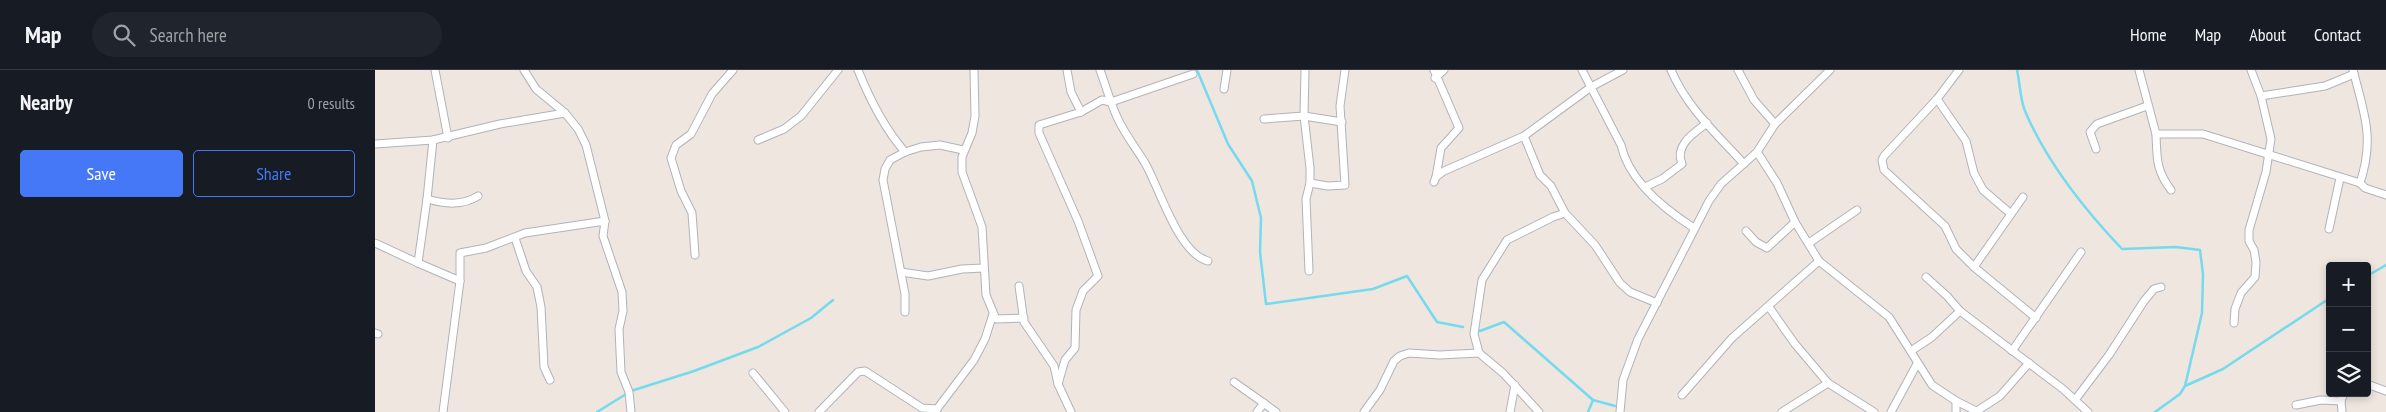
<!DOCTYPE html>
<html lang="en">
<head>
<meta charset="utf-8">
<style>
  body { margin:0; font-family:"PT Sans Narrow",sans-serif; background:#20242c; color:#f1f3f6 }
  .controls { position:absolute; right:15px; bottom:15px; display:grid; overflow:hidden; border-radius:5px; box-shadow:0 2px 8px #0003 }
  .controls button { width:45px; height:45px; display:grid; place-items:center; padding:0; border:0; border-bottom:1px solid #363941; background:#171b24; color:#f1f3f6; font:25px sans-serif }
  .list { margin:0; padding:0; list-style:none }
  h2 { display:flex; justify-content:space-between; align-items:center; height:65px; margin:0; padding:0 20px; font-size:21px }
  h2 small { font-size:16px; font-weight:400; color:#9ea1a6 }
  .actions { display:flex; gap:10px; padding:15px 20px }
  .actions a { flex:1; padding:11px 0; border:1px solid #4478f6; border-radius:5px; text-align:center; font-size:18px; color:#4478f6 }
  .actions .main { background:#4478f6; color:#fff }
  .icon { flex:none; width:28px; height:28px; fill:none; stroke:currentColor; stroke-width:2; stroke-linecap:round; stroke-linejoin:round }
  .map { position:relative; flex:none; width:2011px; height:342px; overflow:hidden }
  header { display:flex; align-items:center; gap:30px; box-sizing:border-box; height:70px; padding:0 25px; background:#171b24; border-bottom:1px solid #363941 }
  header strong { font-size:24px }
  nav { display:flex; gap:28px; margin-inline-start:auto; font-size:18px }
  .search { width:350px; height:45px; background:#20242c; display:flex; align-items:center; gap:12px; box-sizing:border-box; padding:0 18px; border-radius:28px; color:#9ea1a6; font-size:19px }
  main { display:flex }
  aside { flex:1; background:#171b24 }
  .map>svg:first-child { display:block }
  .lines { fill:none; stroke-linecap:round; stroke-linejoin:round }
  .stream { stroke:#75daed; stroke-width:2.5 }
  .street-casing { stroke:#b0b3bd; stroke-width:9 }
  .street { stroke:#fff; stroke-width:7 }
</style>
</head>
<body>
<header>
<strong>Map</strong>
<div class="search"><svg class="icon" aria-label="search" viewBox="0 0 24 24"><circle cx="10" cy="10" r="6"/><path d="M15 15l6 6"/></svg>Search here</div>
<nav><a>Home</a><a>Map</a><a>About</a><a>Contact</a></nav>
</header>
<main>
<aside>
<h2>Nearby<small>0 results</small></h2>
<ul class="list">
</ul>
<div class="actions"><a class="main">Save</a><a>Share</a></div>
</aside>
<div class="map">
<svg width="2011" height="342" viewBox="0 0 2011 342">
  <rect width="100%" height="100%" fill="#eee6df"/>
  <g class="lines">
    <!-- stream -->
    <g class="stream">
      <path d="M 822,0 L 853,74 L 877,111 L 886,148 L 885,182 L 891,234 L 998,219 L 1032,206 L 1062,252 L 1088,257"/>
      <path d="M 1642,0 C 1645,13 1645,29 1650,41 C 1672,93 1709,139 1747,179 L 1801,177 L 1825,180 L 1828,204 L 1827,243 L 1810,316"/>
      <path d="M 1992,206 L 2011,195"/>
      <path d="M 1101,260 L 1105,261 L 1129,252 L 1218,330 L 1240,336"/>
      <path d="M 222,342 L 256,321 L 319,301 L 383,277 L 436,248 L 458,230"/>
      <path d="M 1213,342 L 1218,330"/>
      <path d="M 1780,342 L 1805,324 L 1810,316 L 1848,299 L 1955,228"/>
    </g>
    <!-- street casing -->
    <g class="street-casing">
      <g id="street">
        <path d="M 60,0 L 73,68"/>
        <path d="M 149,0 L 161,19 L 190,43 L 203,59 L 211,75 L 230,151 L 228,166 L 247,222 L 248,241 L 244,259 L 246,302 L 254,322 L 256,342"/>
        <path d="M 483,0 C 495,30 509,58 530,82"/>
        <path d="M 599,0 L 600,46 L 597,63 L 587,87 L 587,102 L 607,157 L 611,225 L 621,249 L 649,248"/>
        <path d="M 692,0 L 696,22 L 706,42"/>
        <path d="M 725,0 C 731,16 735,32 742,47 C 749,63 761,78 770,93 C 785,119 803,183 833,191"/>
        <path d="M 930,0 L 929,46 L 935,98 L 935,113 L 931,129 L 934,201"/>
        <path d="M 1059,0 L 1084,58 L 1066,78 L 1061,107"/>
        <path d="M 1207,0 L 1246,75 C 1254,111 1289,139 1319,158"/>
        <path d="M 1296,0 C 1312,38 1342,64 1369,94"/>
        <path d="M 1363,0 L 1379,30 L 1400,54"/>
        <path d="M 1584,0 L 1562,29 L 1509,86 L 1507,90 L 1509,100 L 1570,156 L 1581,179 L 1599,197 L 1661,248"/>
        <path d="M 1764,0 L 1781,64 L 1828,64 L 1985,113 L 1990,118 L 2011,125"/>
        <path d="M 1978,0 C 1989,43 2000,68 1985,113"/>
        <path d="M 1060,8 L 1069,0"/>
        <path d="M 849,19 L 852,0"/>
        <path d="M 1886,26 L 1950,16 L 1979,4"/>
        <path d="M 1562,29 L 1591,71 L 1599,103 L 1608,120 L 1636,144"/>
        <path d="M 889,49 L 929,46 L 967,52"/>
        <path d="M 1781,64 C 1782,89 1781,100 1796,120"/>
        <path d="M 1149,66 L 1165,105 L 1176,116 L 1190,143 L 1220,175 L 1245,213 L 1255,222 L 1282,233"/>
        <path d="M 58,70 L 52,129 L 43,193 L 85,211 L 68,342"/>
        <path d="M 383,70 L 409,59 L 426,46 L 463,0"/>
        <path d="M 0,74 L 58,70 L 125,54 L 190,43"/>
        <path d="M 1721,79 L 1715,62 L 1722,54 L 1772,36"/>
        <path d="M 1382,82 L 1402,113 L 1420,152 L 1444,191 L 1514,247 L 1557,315 L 1581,331 L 1603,342"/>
        <path d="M 1059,112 L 1061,107 L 1069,101 L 1149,66 L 1216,17 L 1248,0"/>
        <path d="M 935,113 L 953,116 L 970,115 L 965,36 L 970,0"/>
        <path d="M 1270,117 L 1287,109 L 1307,94 C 1299,75 1319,63 1332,53"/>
        <path d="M 52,129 C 70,134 87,136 103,126"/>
        <path d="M 1954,159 L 1965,108"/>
        <path d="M 1371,161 L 1381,172 L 1392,178 L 1420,152"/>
        <path d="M 140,168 L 151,201 L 162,217 L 166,237 L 169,297 L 175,310"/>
        <path d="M 0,173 L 43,193"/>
        <path d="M 1434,173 L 1482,140"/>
        <path d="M 320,185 L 317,143 L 306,121 L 296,88 L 301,75 L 316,64 L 337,24 L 358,0"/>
        <path d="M 1599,197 L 1648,127"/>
        <path d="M 526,202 L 553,206 L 587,199 L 609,198"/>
        <path d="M 1551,207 L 1572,226 L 1585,241"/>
        <path d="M 85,211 L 85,183 L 111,178 L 150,163 L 230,151"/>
        <path d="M 644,216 L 649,252 L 679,296 L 683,314 L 696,342"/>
        <path d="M 1394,237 L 1420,274 L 1453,313 L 1499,342"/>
        <path d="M 530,242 L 530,224 L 508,110 L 510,99 L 515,90 L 530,82 L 546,77 L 565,75 L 588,80"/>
        <path d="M 1859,253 L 1860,239 L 1866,223 L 1880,207 L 1881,192 L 1879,180 L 1874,171 L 1874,160 L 1891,102 L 1896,69 L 1886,26 L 1876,0"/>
        <path d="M 0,263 L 3,264"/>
        <path d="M 1536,281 L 1557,267 L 1585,241 L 1688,319 L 1713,342"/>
        <path d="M 1637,281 L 1706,182"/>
        <path d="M 378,303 L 410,342"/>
        <path d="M 859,312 L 901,342"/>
        <path d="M 683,314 L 690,290 L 700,278 L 701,240 L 708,221 L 723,206 L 703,151 L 664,63 L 664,55 L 706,42 L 727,30 L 736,32 L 818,4"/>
        <path d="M 1992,314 L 2011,321"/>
        <path d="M 1307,325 L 1357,268 L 1444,191"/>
        <path d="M 1700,330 L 1734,285 L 1769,231 L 1779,219 L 1786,217"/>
        <path d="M 1581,331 L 1581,342"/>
        <path d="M 1921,335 L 1946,330 L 1966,331"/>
        <path d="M 562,339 L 599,290 L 610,269 L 618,244"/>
        <path d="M 1602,341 L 1625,326 L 1654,293"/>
        <path d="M 444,342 L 483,302 L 490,301 L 547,338 L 562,339 L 560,342"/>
        <path d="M 882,342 L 889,333"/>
        <path d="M 989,342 L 1005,320 L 1019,291 L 1025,286 L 1034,283 L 1065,285 L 1104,283"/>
        <path d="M 1135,342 L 1140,315"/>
        <path d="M 1164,342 L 1128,303 L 1104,283 L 1099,264 L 1107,210 L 1132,170 L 1178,147 L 1190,143"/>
        <path d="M 1245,342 L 1248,310 L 1263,269 L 1334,131 L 1346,114 L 1382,82 L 1400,54 L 1455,0"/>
        <path d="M 1407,342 L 1453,313"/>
        <path d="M 1516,342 L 1542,294"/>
        <path d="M 1967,342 L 1966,331 L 1969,323"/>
      </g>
    </g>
    <!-- street -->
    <use href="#street" class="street"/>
  </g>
</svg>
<div class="controls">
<button>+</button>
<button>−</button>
<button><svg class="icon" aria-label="layers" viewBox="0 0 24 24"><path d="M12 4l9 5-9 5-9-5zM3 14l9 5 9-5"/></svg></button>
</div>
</div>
</main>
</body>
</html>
